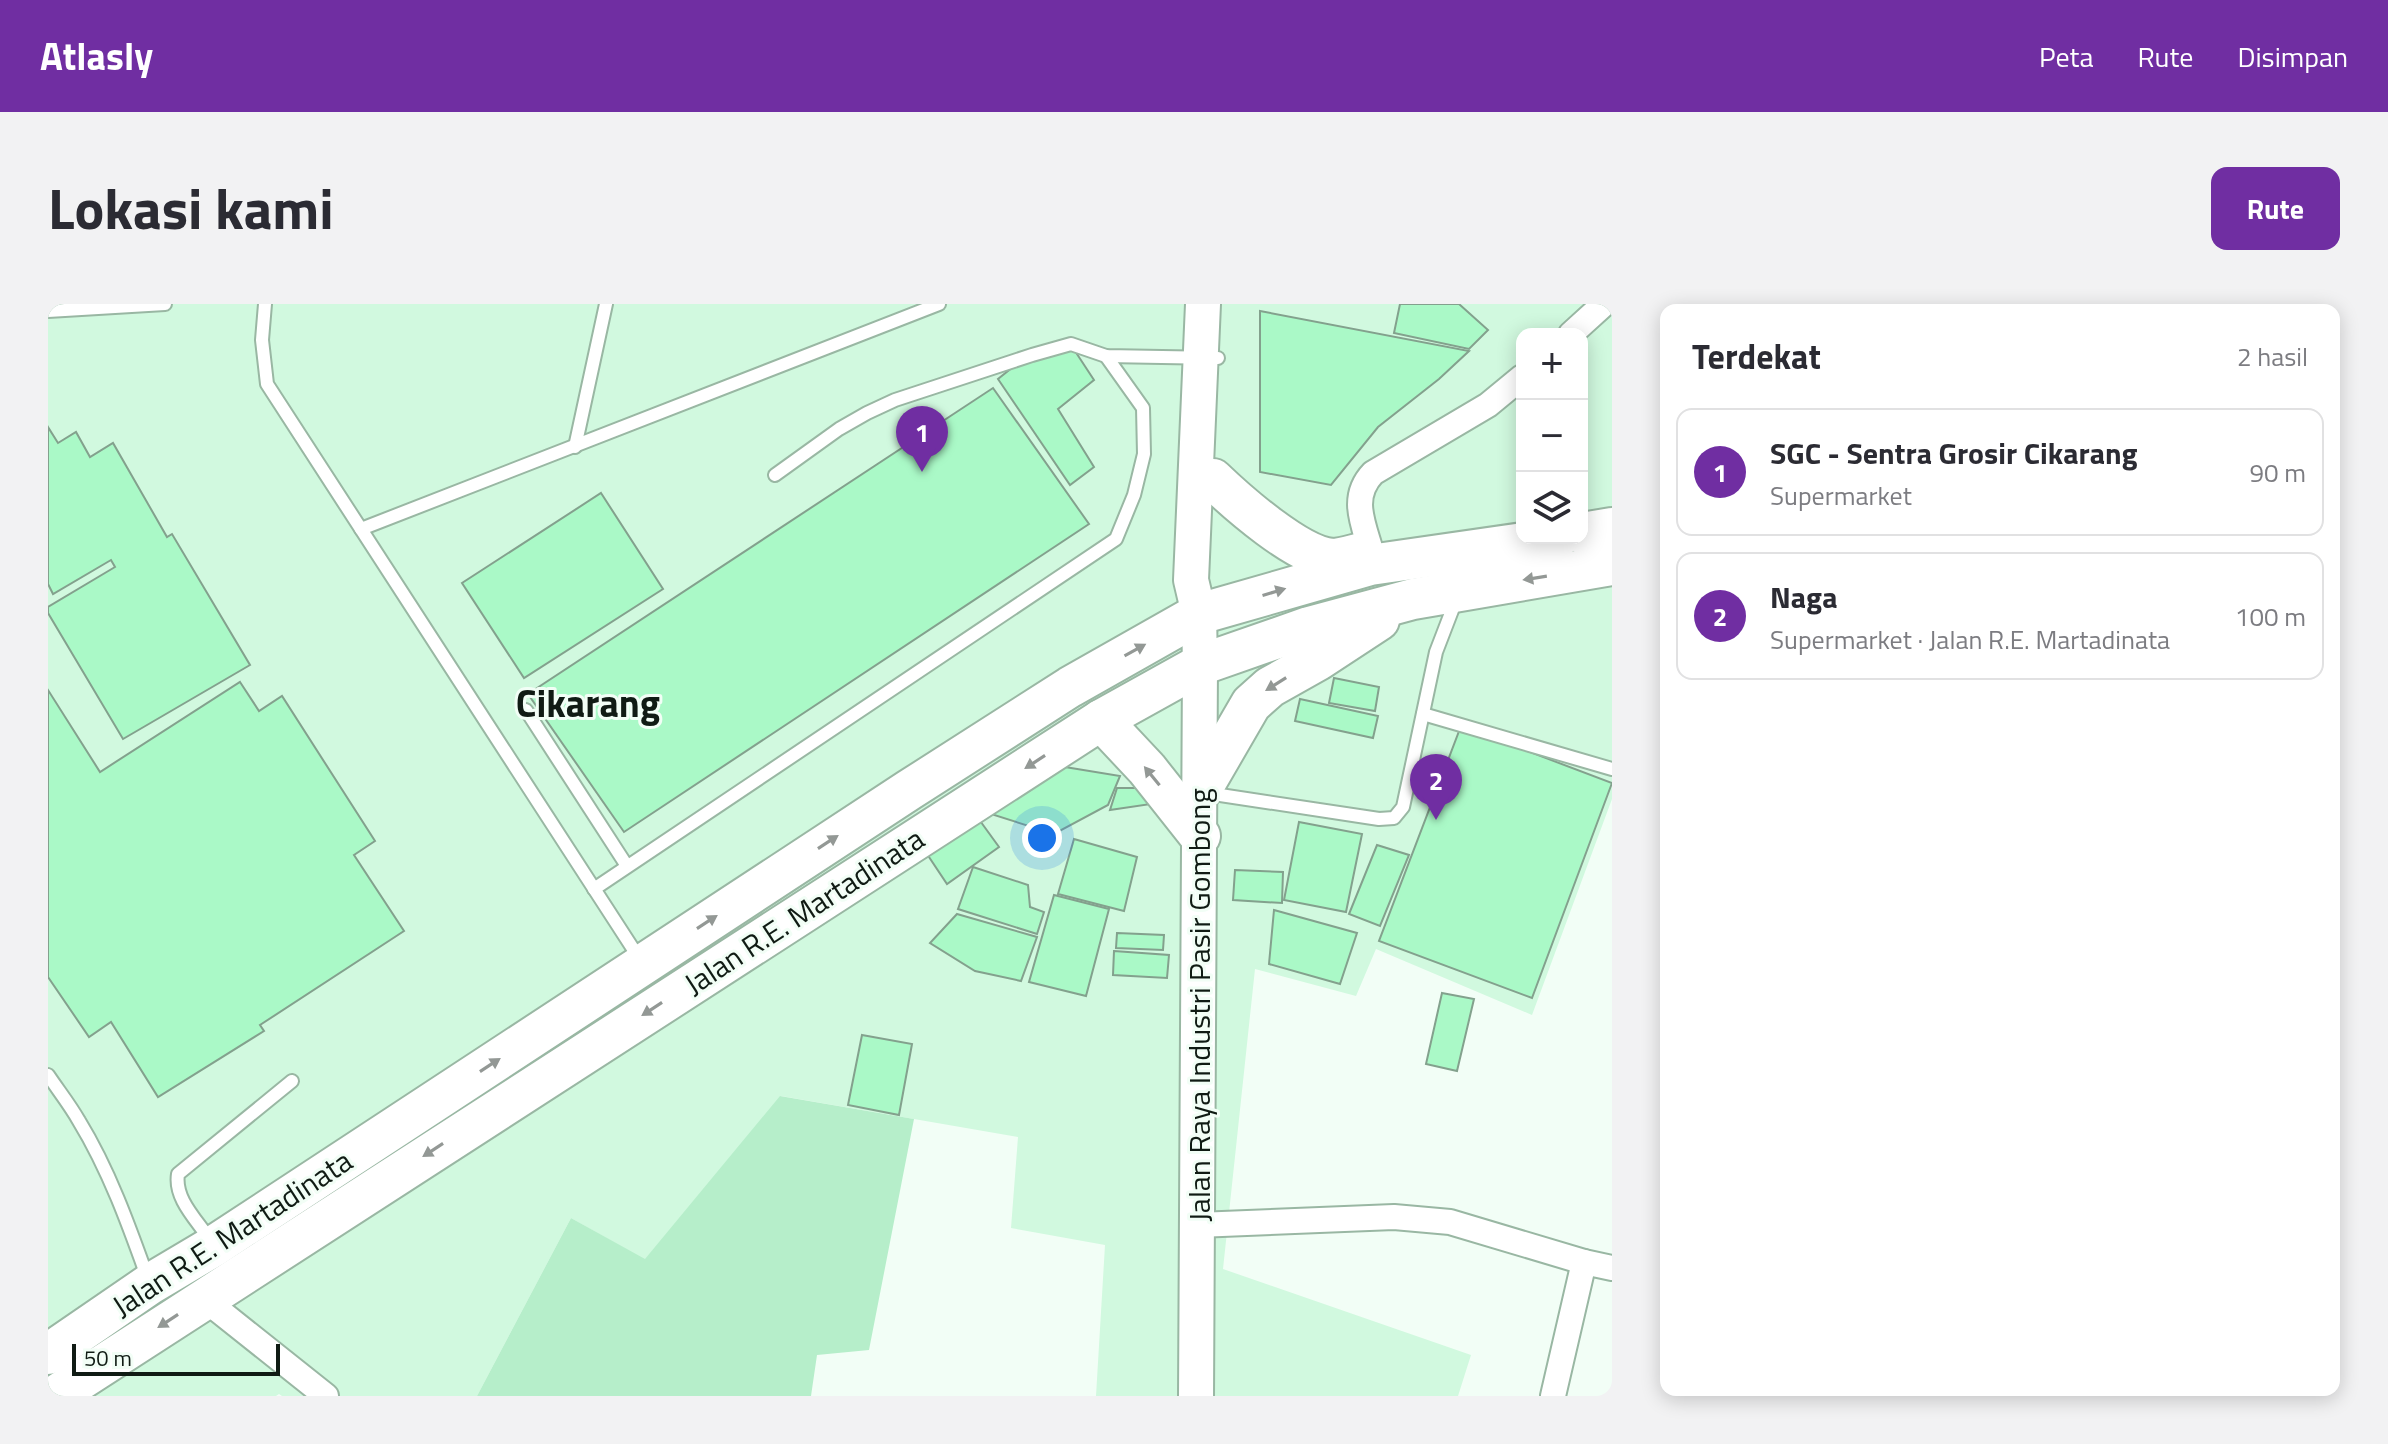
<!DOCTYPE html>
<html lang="id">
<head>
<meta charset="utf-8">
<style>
  body { margin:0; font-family:"Titillium Web",sans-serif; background:#f2f2f3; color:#2b2b33 }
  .controls { position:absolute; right:24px; top:24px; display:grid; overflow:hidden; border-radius:16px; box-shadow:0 4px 20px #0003 }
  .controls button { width:72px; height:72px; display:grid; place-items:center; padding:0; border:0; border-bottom:2px solid #e1e1e2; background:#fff; color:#2b2b33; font:40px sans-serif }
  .scale { position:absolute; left:24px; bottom:20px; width:208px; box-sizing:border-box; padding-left:8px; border:4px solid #101b14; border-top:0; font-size:22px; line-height:28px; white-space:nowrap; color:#101b14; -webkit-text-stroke:6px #f2fef6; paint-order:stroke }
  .you { position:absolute; left:994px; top:534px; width:28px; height:28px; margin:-20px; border:6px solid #fff; border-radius:50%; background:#1a73e8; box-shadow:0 0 0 12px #1a73e833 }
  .badge { display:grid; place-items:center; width:52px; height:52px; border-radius:50%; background:#702ea2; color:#fff; font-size:26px; font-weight:700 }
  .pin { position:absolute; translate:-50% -66px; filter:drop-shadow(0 2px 4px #0008) }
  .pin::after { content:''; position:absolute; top:42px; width:28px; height:24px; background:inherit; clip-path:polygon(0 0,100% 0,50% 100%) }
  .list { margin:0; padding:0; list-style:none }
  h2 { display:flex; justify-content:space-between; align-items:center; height:104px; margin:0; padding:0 32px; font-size:34px }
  h2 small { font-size:26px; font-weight:400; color:#7c7c81 }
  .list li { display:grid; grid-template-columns:52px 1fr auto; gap:24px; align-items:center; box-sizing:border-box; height:128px; margin:0 16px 16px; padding:0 16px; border:2px solid #e1e1e2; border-radius:16px }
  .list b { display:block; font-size:30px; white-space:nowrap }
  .list p { margin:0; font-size:26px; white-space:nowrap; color:#7c7c81 }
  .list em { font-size:26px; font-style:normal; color:#7c7c81 }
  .icon { flex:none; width:44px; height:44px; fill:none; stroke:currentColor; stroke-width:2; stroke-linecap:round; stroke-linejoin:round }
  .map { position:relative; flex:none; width:1564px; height:1092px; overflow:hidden; border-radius:16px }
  header { display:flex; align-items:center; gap:48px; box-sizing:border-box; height:112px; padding:0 40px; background:#702ea2; color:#fff }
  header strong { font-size:38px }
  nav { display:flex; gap:44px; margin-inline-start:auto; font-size:28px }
  .intro { display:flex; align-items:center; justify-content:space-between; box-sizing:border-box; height:192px; padding:0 48px }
  h1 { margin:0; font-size:56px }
  .button { padding:20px 36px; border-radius:16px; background:#702ea2; color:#fff; font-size:28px; font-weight:700 }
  main { display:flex; gap:48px; padding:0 48px }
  aside { flex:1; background:#fff; border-radius:16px; box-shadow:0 4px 20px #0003 }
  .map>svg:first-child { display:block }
  .built { fill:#d1f9df; fill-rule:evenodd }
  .green { fill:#b6eeca }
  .building { fill:#aaf9c7; stroke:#83a18d; stroke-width:2 }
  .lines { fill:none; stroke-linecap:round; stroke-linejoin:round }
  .service-casing { stroke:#99b7a3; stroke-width:16 }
  .minor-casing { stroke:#99b7a3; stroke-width:28 }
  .secondary-casing { stroke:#99b7a3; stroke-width:38 }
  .trunk-casing { stroke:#99b7a3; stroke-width:44 }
  .service { stroke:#fff; stroke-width:12 }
  .minor { stroke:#fff; stroke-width:24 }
  .secondary { stroke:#fff; stroke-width:34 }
  .trunk { stroke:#fff; stroke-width:40 }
  .oneway { fill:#939895 }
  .labels { text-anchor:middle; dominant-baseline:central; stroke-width:6; stroke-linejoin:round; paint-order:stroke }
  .street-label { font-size:30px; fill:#101b14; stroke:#f2fef6 }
  .district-label { font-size:38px; font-weight:bold; fill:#101b14; stroke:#f2fef6 }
</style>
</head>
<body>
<header>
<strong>Atlasly</strong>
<nav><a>Peta</a><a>Rute</a><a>Disimpan</a></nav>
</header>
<div class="intro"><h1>Lokasi kami</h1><a class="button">Rute</a></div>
<main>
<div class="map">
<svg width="1564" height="1092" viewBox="0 0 1564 1092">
  <rect width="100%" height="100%" fill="#f2fef6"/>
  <!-- built -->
  <path class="built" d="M 0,0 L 1564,0 L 1564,495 L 1484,711 L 1328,645 L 1308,692 L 1207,665 L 1175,965 L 1423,1051 L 1410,1092 L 1048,1092 L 1057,941 L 963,924 L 970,833 L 733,792 L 597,956 L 523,914 L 429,1092 L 234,1092 L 231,1090 L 228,1092 L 0,1092 ZM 1474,30 L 1534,30 L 1534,234 L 1474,234 Z"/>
  <!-- green -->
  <path class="green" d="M 732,792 L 866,815 L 821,1046 L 769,1051 L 763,1092 L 429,1092 L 523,914 L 597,955 Z"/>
  <!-- building -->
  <g class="building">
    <path d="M 1352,0 L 1411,0 L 1440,26 L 1421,45 L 1346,29 Z"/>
    <path d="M 1212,7 L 1421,47 L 1391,75 L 1330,123 L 1283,181 L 1212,168 Z"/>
    <path d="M 1025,44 L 1046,76 L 1010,105 L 1046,163 L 1022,181 L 950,75 L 970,59 Z"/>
    <path d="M 945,84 L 1041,220 L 576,528 L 480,390 Z"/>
    <path d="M 0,123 L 10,139 L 28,128 L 42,153 L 65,139 L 119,233 L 124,230 L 202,361 L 75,435 L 0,309 L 0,303 L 67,263 L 63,256 L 5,290 L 0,280 Z"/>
    <path d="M 553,189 L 615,285 L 476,374 L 414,279 Z"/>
    <path d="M 1286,374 L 1331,383 L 1327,407 L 1281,399 Z"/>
    <path d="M 192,378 L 211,407 L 234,392 L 327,537 L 306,551 L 356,627 L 212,721 L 216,727 L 110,793 L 63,718 L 41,733 L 0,673 L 0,386 L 52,468 Z"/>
    <path d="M 1252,395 L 1330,412 L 1325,434 L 1247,417 Z"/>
    <path d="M 1413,422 L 1564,479 L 1484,694 L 1331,637 Z"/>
    <path d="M 1017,463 L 1072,472 L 1060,501 L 1006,530 L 943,510 Z"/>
    <path d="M 1069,484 L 1100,484 L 1103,500 L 1062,506 Z"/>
    <path d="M 930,514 L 951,543 L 899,580 L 879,550 Z"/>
    <path d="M 1251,518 L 1314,530 L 1298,608 L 1236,596 Z"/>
    <path d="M 1026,535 L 1089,553 L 1076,607 L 1010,590 Z"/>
    <path d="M 1329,541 L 1361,551 L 1332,622 L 1301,610 Z"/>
    <path d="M 925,563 L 980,581 L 982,603 L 996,608 L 989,630 L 910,605 Z"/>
    <path d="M 1187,566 L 1235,568 L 1234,599 L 1185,596 Z"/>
    <path d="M 1006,591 L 1061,605 L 1038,692 L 981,678 Z"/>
    <path d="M 1226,606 L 1309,629 L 1292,680 L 1221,660 Z"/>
    <path d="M 909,610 L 989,633 L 973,677 L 927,667 L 882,639 Z"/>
    <path d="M 1069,629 L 1116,631 L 1115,646 L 1068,644 Z"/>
    <path d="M 1066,647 L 1121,651 L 1119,674 L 1065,671 Z"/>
    <path d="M 1394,689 L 1426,695 L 1409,767 L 1378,760 Z"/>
    <path d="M 814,731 L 864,740 L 851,811 L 800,801 Z"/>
  </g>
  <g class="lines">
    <!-- service casing -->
    <g class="service-casing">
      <g id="service">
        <path d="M 217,0 L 214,36 L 219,80 L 591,654"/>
        <path d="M 0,7 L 117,0"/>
        <path d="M 527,143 L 558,0"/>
        <path d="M 727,171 L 791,125 L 819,109 L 847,96 L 984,51 L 1023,40 L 1058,52 L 1170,54"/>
        <path d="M 313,225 L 891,0"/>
        <path d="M 478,406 L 579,562"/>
        <path d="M 1375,410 L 1564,465"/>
        <path d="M 1159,489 L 1331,515 L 1346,514 L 1355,503 L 1388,348 L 1408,296"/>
        <path d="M 546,585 L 1068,235 L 1086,191 L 1096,150 L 1095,104 L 1058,52"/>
        <path d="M 0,771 C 10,786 22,801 31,817 C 61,866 81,922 100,975"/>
        <path d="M 162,936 C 149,916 126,895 130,870 L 244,777"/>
      </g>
    </g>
    <!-- minor casing -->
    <g class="minor-casing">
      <g id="minor">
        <path d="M 1523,30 L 1556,0"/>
        <path d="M 1323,247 C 1315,219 1302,193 1325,169 L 1440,101 L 1474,73"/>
        <path d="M 1149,921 L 1346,913 L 1402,918 L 1536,958 L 1564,964"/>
        <path d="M 155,994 L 278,1092"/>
        <path d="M 1505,1092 L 1536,958"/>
      </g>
    </g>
    <!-- secondary casing -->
    <g class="secondary-casing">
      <path id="secondary" d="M 1148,1092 L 1152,361 L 1151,310 L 1143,276 L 1155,0"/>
    </g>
    <!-- trunk casing -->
    <g class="trunk-casing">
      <g id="trunk">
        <path d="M 1165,175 C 1190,199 1250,252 1284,255 C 1293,255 1305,251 1314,249"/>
        <path d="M 1534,229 L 1564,224"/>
        <path d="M 1053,416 L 1099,465 L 1152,532"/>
        <path d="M 1152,488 L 1203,400 L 1222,383 L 1270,356 L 1331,316"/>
        <path d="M 0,1050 L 102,980 L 166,942 L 861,486 L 1022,383 L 1151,310 L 1322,261 L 1510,234"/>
        <path d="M 7,1092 L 1053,416 L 1152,361 L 1261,323 L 1365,295 L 1564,261"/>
      </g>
    </g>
    <!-- service -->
    <use href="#service" class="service"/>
    <!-- minor -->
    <use href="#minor" class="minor"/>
    <!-- secondary -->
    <use href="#secondary" class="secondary"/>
    <!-- trunk -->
    <use href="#trunk" class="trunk"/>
  </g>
  <!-- one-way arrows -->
  <defs><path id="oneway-solid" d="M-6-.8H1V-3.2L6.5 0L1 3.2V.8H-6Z" transform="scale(2)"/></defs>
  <g class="oneway">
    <use href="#oneway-solid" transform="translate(1487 274) rotate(171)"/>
    <use href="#oneway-solid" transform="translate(1226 288) rotate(-17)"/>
    <use href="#oneway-solid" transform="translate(1087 346) rotate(-29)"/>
    <use href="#oneway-solid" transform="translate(1228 380) rotate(148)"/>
    <use href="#oneway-solid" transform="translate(987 458) rotate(147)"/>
    <use href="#oneway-solid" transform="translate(1104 472) rotate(-129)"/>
    <use href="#oneway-solid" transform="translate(780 538) rotate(-33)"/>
    <use href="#oneway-solid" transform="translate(659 618) rotate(-33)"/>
    <use href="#oneway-solid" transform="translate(604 705) rotate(147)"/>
    <use href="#oneway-solid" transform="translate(442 761) rotate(-33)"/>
    <use href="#oneway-solid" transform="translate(385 846) rotate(147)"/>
    <use href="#oneway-solid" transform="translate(120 1017) rotate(147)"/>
  </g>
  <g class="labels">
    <!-- street labels -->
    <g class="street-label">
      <text transform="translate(756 607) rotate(-33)">Jalan R.E. Martadinata</text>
      <text transform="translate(1151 701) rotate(-90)">Jalan Raya Industri Pasir Gombong</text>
      <text transform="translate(184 929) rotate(-33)">Jalan R.E. Martadinata</text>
    </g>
    <!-- district labels -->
    <g class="district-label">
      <text x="540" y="399">Cikarang</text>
    </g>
  </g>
</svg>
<div class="controls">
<button>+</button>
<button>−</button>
<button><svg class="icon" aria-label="layers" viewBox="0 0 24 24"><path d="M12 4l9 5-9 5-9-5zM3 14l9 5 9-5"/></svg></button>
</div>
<div class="scale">50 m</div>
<div class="you"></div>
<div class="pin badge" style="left:874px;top:168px">1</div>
<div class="pin badge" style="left:1388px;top:516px">2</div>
</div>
<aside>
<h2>Terdekat<small>2 hasil</small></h2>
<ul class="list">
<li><span class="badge">1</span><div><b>SGC - Sentra Grosir Cikarang</b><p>Supermarket</p></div><em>90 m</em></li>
<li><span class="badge">2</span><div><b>Naga</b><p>Supermarket · Jalan R.E. Martadinata</p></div><em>100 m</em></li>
</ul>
</aside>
</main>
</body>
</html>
